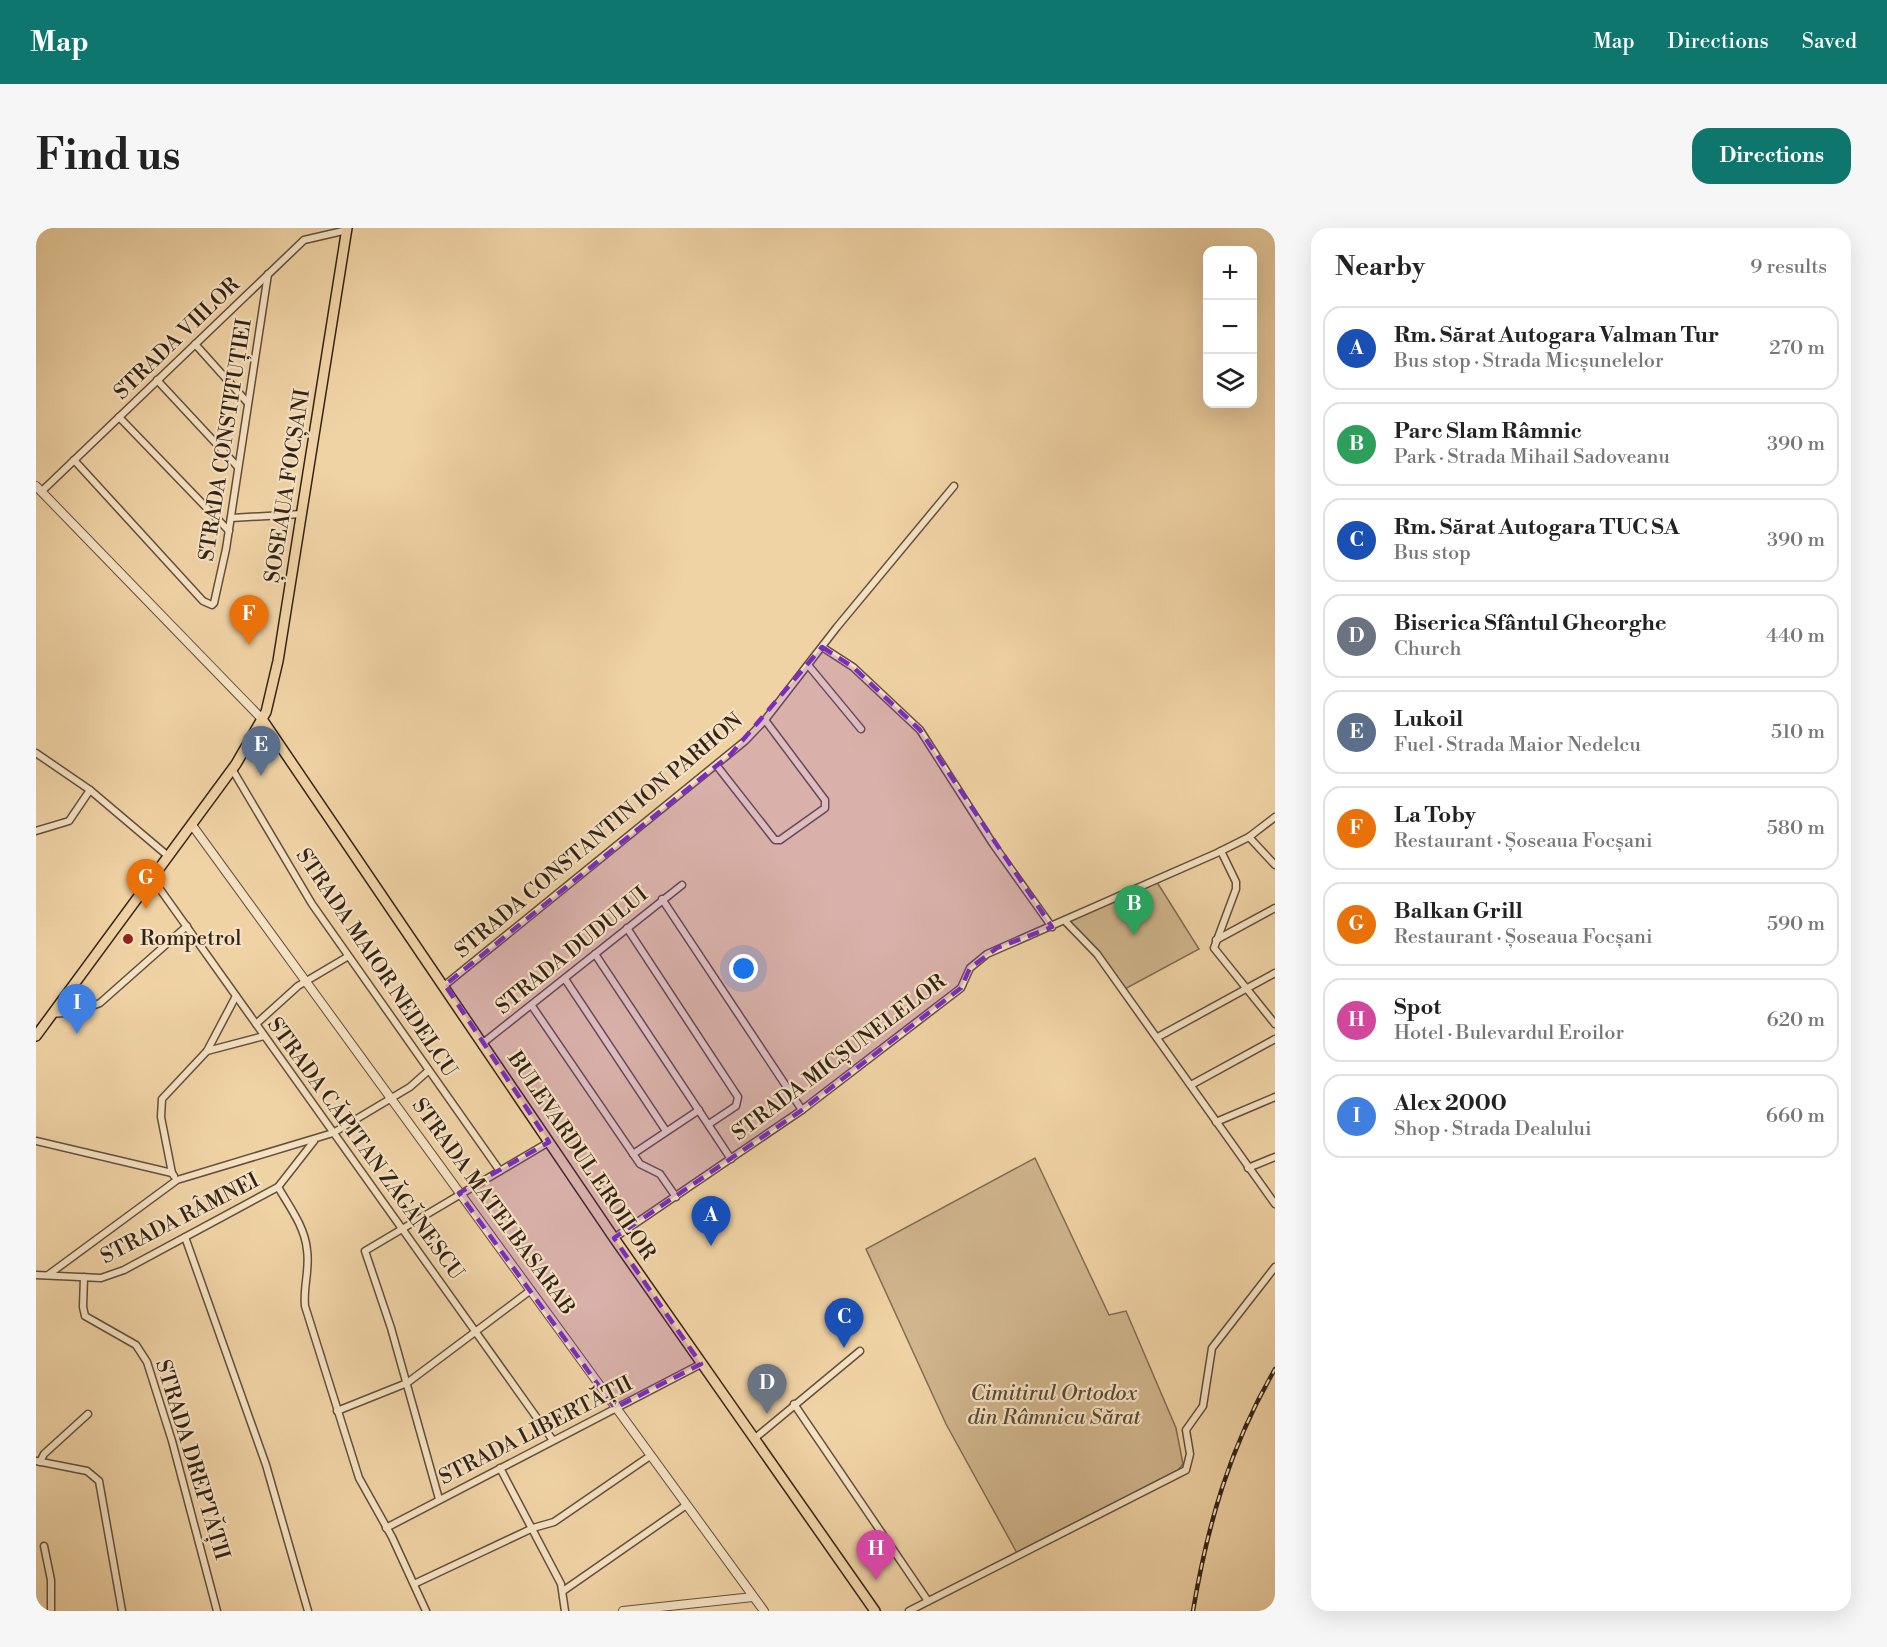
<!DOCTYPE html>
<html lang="en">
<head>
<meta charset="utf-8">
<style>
  body { margin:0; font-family:"Libre Bodoni",serif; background:#f6f6f6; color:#222 }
  .controls { position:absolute; right:18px; top:18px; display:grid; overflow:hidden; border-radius:12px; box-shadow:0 6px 24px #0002 }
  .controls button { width:54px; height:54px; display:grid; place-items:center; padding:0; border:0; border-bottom:2px solid #e0e0e0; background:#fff; color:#222; font:30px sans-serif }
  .you { position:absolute; left:708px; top:741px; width:21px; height:21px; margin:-15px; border:4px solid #fff; border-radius:50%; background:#1a73e8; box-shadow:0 0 0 9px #1a73e833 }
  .badge { display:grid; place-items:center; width:39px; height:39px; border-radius:50%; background:#0f766e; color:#fff; font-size:20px; font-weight:700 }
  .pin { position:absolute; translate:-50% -50px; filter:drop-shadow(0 2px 3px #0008) }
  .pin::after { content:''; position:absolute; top:32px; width:21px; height:18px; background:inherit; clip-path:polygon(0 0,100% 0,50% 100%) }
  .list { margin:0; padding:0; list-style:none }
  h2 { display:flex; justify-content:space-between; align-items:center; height:78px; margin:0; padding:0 24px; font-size:26px }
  h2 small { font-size:20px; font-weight:400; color:#767676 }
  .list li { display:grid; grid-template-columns:39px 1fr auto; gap:18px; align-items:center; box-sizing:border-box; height:84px; margin:0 12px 12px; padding:0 12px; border:2px solid #e0e0e0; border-radius:18px }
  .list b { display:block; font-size:22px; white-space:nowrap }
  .list p { margin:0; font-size:20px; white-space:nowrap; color:#767676 }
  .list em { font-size:20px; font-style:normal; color:#767676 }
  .icon { flex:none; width:33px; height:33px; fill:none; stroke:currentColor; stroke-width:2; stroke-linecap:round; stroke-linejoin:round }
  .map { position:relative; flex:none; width:1239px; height:1383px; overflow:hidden; border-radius:18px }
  header { display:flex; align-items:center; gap:36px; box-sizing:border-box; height:84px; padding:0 30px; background:#0f766e; color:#fff }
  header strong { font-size:28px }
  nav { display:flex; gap:33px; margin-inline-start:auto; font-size:21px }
  .intro { display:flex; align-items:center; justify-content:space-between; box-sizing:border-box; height:144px; padding:0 36px }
  h1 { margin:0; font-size:42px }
  .button { padding:15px 27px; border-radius:18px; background:#0f766e; color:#fff; font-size:21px; font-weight:700 }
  main { display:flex; gap:36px; padding:0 36px }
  aside { flex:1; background:#fff; border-radius:18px; box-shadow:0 6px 24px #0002 }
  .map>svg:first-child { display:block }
  .green { fill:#d0b58d; stroke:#826c52; stroke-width:1.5 }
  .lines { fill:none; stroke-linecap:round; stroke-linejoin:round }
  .minor-casing { stroke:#624f3a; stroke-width:9 }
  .tertiary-casing { stroke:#624f3a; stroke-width:10 }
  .primary-casing { stroke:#332317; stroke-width:12 }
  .minor { stroke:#f5e2c4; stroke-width:6 }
  .tertiary { stroke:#f5e2c4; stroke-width:8 }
  .primary { stroke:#f0d3a5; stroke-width:9 }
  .rail-casing { stroke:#332317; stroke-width:4.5 }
  .rail { stroke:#f5e2c4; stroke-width:2; stroke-dasharray:7; stroke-linecap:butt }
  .marked { fill:#7b2cbf; fill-opacity:0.2; stroke:#7b2cbf; stroke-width:4.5; stroke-dasharray:12 8; stroke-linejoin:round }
  .poi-dot { fill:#8f2418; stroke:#f5e2c4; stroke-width:2 }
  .labels { text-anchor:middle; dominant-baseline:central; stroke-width:4.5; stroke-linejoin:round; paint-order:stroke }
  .street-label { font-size:21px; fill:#332317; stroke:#f5e2c4 }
  .poi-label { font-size:21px; fill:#332317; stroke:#f5e2c4; text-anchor:start }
  .park-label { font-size:21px; font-style:italic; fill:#5a4834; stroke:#f5e2c4 }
</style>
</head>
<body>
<header>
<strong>Map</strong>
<nav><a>Map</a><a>Directions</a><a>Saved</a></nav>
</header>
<div class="intro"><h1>Find us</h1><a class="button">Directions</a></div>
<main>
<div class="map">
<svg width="1239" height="1383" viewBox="0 0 1239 1383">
  <rect width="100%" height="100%" fill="#f0d3a5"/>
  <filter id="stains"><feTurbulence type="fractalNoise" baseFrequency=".00333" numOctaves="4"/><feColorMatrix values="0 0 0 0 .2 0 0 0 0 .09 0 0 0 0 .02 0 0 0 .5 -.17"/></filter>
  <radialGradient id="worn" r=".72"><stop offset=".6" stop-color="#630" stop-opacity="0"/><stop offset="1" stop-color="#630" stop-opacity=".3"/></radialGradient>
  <!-- green -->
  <g class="green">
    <path d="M 1119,651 L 1163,721 L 1087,762 L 1061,726 L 1029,693 Z"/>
    <path d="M 999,930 L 1073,1087 L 1090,1083 L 1140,1200 L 1147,1236 L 1142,1242 L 981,1325 L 910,1196 L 830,1021 Z"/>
  </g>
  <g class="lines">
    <!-- minor casing -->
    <g class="minor-casing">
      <g id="minor">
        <path d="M 159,116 L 211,174"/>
        <path d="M 121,152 L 201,238"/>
        <path d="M 83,189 L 193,303"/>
        <path d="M 38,232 L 167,373 L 176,377 L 178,375 L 190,321 L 232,46"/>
        <path d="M 6,263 L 268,12 L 311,2"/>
        <path d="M 195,290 L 266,286"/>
        <path d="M 786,419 L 817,439 L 884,502 L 957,616 L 1016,699"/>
        <path d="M 772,437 L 825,501"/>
        <path d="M 0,525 L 54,562 L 132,628"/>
        <path d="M 681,538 L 739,612 L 744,612 L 789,580 L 789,572 L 729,492"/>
        <path d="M 196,541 L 276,676 L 464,943"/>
        <path d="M 0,603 L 33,593 L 54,562"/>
        <path d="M 1213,609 L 1239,637"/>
        <path d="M 1185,623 L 1200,654 L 1200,661 L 1178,720 L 1239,796"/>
        <path d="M 116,650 L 516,1211"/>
        <path d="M 626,671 L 766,882"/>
        <path d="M 1029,693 L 1061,726 L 1239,976"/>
        <path d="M 591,700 L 702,869 L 700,878 L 673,896"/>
        <path d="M 1180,712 L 1239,680"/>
        <path d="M 559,726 L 695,931"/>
        <path d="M 529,751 L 630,903"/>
        <path d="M 409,757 L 709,513 L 729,492 L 801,399 L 918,258"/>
        <path d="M 496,778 L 604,936 L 624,946 L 640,969"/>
        <path d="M 15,786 L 40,784 L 64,775 L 151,698"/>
        <path d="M 220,796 L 262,758 L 311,729"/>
        <path d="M 1122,809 L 1239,745"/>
        <path d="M 447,815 L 646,657"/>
        <path d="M 171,823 L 228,808"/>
        <path d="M 1155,857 L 1239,811"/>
        <path d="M 1180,894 L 1239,869"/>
        <path d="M 0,913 L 136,945 L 138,948"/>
        <path d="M 597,926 L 663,882"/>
        <path d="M 1212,940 L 1239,929"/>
        <path d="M 136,945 L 125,889 L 126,871 L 171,823 L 200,768"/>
        <path d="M 242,959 C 253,978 269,999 271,1022 C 274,1041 267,1059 269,1078 L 323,1250 L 356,1309 L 390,1383"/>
        <path d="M 149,1009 L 230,1237 L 272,1383"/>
        <path d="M 578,1010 L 766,882 L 925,760 L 934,740 L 951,726 L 1181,625 L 1213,609 L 1239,589"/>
        <path d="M 0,1047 L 65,1050 L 88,1042 L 242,959 L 278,913"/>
        <path d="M 12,1047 L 141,952 L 297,905 L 374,859 L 392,843"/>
        <path d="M 48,1049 L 47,1079 L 49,1088 L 100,1117 L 111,1134 L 136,1213 L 181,1383"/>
        <path d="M 758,1176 L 892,1373"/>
        <path d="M 301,1183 L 371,1155 L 495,1062"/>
        <path d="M 718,1211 L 824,1123"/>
        <path d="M 0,1233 L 51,1243 L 63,1253 L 86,1383"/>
        <path d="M 4,1234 L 8,1226 L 52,1186"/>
        <path d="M 464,1240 L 525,1356 L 529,1383"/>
        <path d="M 403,1271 L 355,1100 L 329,1023 L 513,914"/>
        <path d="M 350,1300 L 665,1136"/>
        <path d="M 8,1318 L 15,1352 L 15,1383"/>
        <path d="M 378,1356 L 497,1300 L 518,1294 L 614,1228"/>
        <path d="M 527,1363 L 649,1278"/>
        <path d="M 873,1383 L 1150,1242 L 1154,1226 L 1150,1202 L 1167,1178 L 1176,1120 L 1239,1039"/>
      </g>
    </g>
    <!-- tertiary casing -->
    <g class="tertiary-casing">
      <g id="tertiary">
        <path d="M 0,258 L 226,491"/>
        <path d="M 156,597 L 728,1383"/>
        <path d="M 587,1383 L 717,1369"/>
      </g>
    </g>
    <!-- primary casing -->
    <g class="primary-casing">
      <g id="primary">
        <path d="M 226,491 L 578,1010 L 839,1383"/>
        <path d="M 0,808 L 200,536 L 230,484 L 242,433 L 311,0"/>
      </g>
    </g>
    <!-- minor -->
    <use href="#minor" class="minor"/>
    <!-- tertiary -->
    <use href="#tertiary" class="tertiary"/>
    <!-- primary -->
    <use href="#primary" class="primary"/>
    <!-- rail casing -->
    <g class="rail-casing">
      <path id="rail" d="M 1157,1383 C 1172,1294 1194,1219 1239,1141"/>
    </g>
    <!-- rail -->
    <use href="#rail" class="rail"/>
  </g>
  <!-- marked area -->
  <path class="marked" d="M 786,419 L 817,439 L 884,502 L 1016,699 L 961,720 L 934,740 L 925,760 L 766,882 L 578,1010 L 665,1136 L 579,1180 L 423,965 L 513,914 L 409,757 L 695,526 Z"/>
  <!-- markers -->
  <circle class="poi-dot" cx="92" cy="711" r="6"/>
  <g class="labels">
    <!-- street labels -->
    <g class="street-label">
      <text transform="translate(141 111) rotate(-44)">STRADA VIILOR</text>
      <text transform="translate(190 212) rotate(-81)">STRADA CONSTITUȚIEI</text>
      <text transform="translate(252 258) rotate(-81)">ȘOSEAUA FOCȘANI</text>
      <text transform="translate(563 608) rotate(-40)">STRADA CONSTANTIN ION PARHON</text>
      <text transform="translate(536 723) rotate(-39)">STRADA DUDULUI</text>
      <text transform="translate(340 735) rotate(56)">STRADA MAIOR NEDELCU</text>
      <text transform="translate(803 830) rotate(-37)">STRADA MICȘUNELELOR</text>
      <text transform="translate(329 921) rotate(54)">STRADA CĂPITAN ZĂGĂNESCU</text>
      <text transform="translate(545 928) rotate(56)">BULEVARDUL EROILOR</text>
      <text transform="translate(457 979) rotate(54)">STRADA MATEI BASARAB</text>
      <text transform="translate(144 991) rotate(-27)">STRADA RÂMNEI</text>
      <text transform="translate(500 1203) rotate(-27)">STRADA LIBERTĂȚII</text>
      <text transform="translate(156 1232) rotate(73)">STRADA DREPTĂȚII</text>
    </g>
    <!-- poi labels -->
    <g class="poi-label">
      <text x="104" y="711">Rompetrol</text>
    </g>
    <!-- park labels -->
    <g class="park-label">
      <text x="1018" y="1166">Cimitirul Ortodox<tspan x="1018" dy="24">din Râmnicu Sărat</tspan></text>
    </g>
  </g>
  <rect width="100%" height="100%" filter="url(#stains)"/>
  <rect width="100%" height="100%" fill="url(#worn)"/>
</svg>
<div class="controls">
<button>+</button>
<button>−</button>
<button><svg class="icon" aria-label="layers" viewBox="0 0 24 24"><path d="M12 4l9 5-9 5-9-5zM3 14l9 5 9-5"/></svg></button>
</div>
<div class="you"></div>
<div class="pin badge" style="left:675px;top:1018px;background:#1a4fb4">A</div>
<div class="pin badge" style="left:1098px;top:707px;background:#2e9e5b">B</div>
<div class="pin badge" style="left:808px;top:1120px;background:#1a4fb4">C</div>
<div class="pin badge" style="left:731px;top:1186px;background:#6b7280">D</div>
<div class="pin badge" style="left:225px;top:548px;background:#5c6f8a">E</div>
<div class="pin badge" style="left:213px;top:417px;background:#e8710a">F</div>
<div class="pin badge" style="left:110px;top:681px;background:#e8710a">G</div>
<div class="pin badge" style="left:840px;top:1352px;background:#d1479c">H</div>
<div class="pin badge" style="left:41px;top:806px;background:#3f7fe0">I</div>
</div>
<aside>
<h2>Nearby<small>9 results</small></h2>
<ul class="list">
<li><span class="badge" style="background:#1a4fb4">A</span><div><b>Rm. Sărat Autogara Valman Tur</b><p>Bus stop · Strada Micșunelelor</p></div><em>270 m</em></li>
<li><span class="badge" style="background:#2e9e5b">B</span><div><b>Parc Slam Râmnic</b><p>Park · Strada Mihail Sadoveanu</p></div><em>390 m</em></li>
<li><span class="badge" style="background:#1a4fb4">C</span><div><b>Rm. Sărat Autogara TUC SA</b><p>Bus stop</p></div><em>390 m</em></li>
<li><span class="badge" style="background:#6b7280">D</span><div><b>Biserica Sfântul Gheorghe</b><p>Church</p></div><em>440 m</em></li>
<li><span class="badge" style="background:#5c6f8a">E</span><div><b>Lukoil</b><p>Fuel · Strada Maior Nedelcu</p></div><em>510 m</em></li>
<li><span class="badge" style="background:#e8710a">F</span><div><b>La Toby</b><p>Restaurant · Șoseaua Focșani</p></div><em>580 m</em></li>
<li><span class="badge" style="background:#e8710a">G</span><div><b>Balkan Grill</b><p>Restaurant · Șoseaua Focșani</p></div><em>590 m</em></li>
<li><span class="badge" style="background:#d1479c">H</span><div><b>Spot</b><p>Hotel · Bulevardul Eroilor</p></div><em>620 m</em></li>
<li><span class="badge" style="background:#3f7fe0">I</span><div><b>Alex 2000</b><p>Shop · Strada Dealului</p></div><em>660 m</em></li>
</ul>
</aside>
</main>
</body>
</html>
